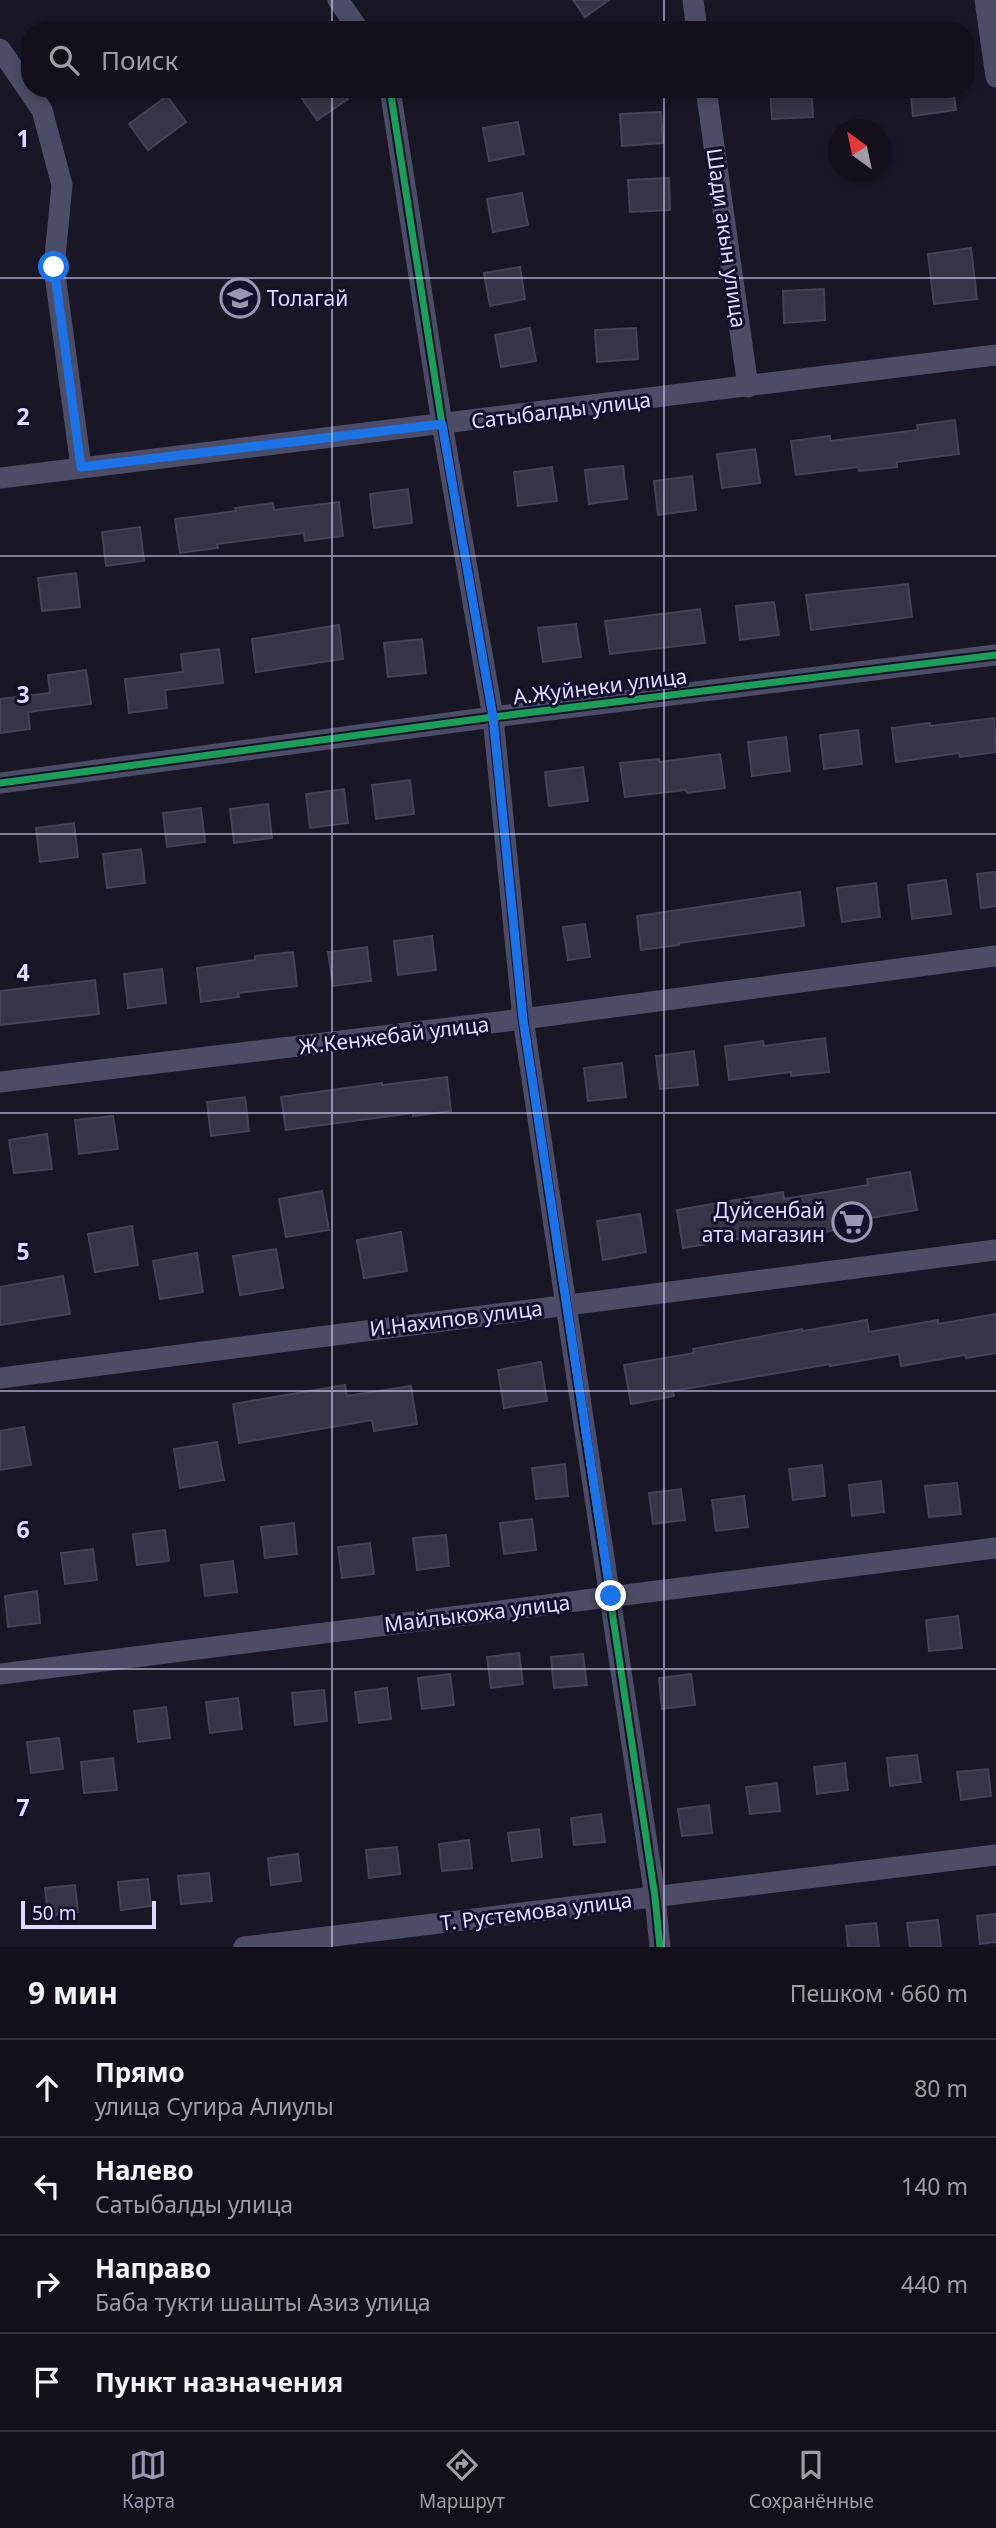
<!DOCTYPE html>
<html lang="ru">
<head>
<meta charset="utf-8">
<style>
  body { margin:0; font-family:"Noto Sans",sans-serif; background:#1c1925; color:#f1f3f6 }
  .compass { position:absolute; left:828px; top:119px; width:63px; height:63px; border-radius:50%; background:#13101c; box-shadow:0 4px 10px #0003; rotate:327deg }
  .scale { position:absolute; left:21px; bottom:18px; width:135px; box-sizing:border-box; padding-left:7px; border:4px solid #dedbff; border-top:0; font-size:19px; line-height:24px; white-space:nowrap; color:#dedbff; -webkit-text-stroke:5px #14102c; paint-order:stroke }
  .stop { position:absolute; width:21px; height:21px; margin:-16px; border:5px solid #1a73e8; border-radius:50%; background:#fff }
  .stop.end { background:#1a73e8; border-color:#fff; box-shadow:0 2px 7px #0008 }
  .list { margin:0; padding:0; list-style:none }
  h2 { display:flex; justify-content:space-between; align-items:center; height:91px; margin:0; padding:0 28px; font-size:30px }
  h2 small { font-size:23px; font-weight:400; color:#9d9da3 }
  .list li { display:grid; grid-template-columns:46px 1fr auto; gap:21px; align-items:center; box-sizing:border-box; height:98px; padding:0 28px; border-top:2px solid #32303b }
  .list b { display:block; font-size:26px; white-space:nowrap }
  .list p { margin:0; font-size:23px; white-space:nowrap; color:#9d9da3 }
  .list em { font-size:23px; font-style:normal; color:#9d9da3 }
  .icon { flex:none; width:38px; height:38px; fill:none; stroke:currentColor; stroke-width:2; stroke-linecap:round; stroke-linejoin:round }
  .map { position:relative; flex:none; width:996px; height:1947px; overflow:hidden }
  .search { position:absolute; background:#13101c; box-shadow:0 4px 10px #0003; left:21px; right:21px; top:21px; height:77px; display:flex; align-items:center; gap:18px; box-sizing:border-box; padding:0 24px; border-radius:28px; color:#9d9da3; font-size:26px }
  .sheet { height:483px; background:#13101c }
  nav { display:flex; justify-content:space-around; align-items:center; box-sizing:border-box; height:98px; border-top:2px solid #32303b; background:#13101c; font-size:19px; color:#9d9da3 }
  nav a { display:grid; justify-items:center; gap:4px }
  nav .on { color:#9996b3 }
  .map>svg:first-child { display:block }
  .building { fill:#383447; stroke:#454158; stroke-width:2 }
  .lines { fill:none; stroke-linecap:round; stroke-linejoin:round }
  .minor { stroke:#4c4c66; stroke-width:21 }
  .cycleway-casing { stroke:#14102c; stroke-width:11 }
  .cycleway { stroke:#1a9f57; stroke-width:7 }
  .route { stroke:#1a73e8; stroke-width:9 }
  .grid { fill:none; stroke:#dedbff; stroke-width:2; stroke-opacity:0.55 }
  .labels { text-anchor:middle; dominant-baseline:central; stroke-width:6; stroke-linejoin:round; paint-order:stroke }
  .street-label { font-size:21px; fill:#dedbff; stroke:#14102c }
  .poi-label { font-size:21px; fill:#dedbff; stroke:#14102c; text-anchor:start }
  .grid-label { font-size:23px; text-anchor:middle; font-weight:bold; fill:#dedbff; stroke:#14102c; stroke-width:6; stroke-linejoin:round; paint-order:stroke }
</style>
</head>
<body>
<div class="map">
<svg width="996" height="1947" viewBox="0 0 996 1947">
  <rect width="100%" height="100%" fill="#191626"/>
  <!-- building -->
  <g class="building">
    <path d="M 573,0 L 609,0 L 585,17 Z"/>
    <path d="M 311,89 L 341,89 L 348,99 L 317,120 L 301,97 Z"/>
    <path d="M 770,89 L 811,89 L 813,117 L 772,119 Z"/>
    <path d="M 910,89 L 953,89 L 956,110 L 913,116 Z"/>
    <path d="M 167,96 L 186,122 L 148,150 L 129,124 Z"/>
    <path d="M 661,112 L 663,143 L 622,146 L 620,114 Z"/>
    <path d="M 518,122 L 524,154 L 489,161 L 483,128 Z"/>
    <path d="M 669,178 L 670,210 L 630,212 L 628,180 Z"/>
    <path d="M 522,193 L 528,225 L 493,232 L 487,199 Z"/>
    <path d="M 971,248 L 977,299 L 934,304 L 928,254 Z"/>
    <path d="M 520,267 L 525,299 L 490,306 L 484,273 Z"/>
    <path d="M 824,289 L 825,320 L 784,323 L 783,291 Z"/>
    <path d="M 530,328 L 536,361 L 501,367 L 495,335 Z"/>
    <path d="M 636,328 L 638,359 L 597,362 L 595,330 Z"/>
    <path d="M 955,420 L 959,454 L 897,462 L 897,467 L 859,471 L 858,467 L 796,475 L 791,441 L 830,436 L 830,441 L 918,430 L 917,425 Z"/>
    <path d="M 755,449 L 760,483 L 722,488 L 717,454 Z"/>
    <path d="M 623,466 L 627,499 L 589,504 L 585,470 Z"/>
    <path d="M 552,467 L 557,501 L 518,506 L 514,472 Z"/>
    <path d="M 692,476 L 696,510 L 658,515 L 654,481 Z"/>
    <path d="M 408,489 L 412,523 L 374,528 L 370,494 Z"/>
    <path d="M 339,502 L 343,536 L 305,541 L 304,533 L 217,544 L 218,548 L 180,553 L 175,519 L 236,511 L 235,508 L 273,503 L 274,510 Z"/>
    <path d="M 140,527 L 144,561 L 106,566 L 102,532 Z"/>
    <path d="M 76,573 L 80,607 L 42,611 L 38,578 Z"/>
    <path d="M 908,584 L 912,617 L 811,630 L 806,595 Z"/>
    <path d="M 774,602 L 779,635 L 740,640 L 736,606 Z"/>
    <path d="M 700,609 L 705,643 L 610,654 L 605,621 Z"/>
    <path d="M 576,624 L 581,657 L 543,662 L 538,628 Z"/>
    <path d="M 339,625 L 343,659 L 256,672 L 252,639 Z"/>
    <path d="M 422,639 L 426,673 L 388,677 L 384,643 Z"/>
    <path d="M 219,649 L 223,683 L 165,690 L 167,708 L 129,713 L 125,679 L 183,672 L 181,654 Z"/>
    <path d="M 86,670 L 91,704 L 28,712 L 30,729 L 0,733 L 0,699 L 50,693 L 48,675 Z"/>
    <path d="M 994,718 L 996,752 L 960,757 L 959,753 L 896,762 L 892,728 L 930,723 L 930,726 Z"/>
    <path d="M 858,730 L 862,764 L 824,769 L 820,735 Z"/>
    <path d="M 786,737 L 790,771 L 752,776 L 748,742 Z"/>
    <path d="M 720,754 L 725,788 L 687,793 L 686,790 L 625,797 L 620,763 L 659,759 L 659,762 Z"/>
    <path d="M 583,767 L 588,801 L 549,806 L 545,772 Z"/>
    <path d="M 410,780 L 414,814 L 376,819 L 372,785 Z"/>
    <path d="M 344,789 L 348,823 L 310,828 L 306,794 Z"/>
    <path d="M 268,804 L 272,838 L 234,843 L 230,809 Z"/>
    <path d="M 201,808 L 205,842 L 167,847 L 163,813 Z"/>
    <path d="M 74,823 L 78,857 L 40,862 L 36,828 Z"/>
    <path d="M 141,849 L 145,883 L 107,888 L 103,854 Z"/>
    <path d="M 996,872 L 996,906 L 981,908 L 977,874 Z"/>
    <path d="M 946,880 L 951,914 L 912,919 L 908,885 Z"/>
    <path d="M 876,883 L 880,917 L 842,922 L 837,888 Z"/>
    <path d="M 800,892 L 804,926 L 679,943 L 679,945 L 641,950 L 637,916 Z"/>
    <path d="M 585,924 L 590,957 L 568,960 L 563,927 Z"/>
    <path d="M 432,936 L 436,970 L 398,975 L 394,941 Z"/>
    <path d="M 367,947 L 371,981 L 333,986 L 328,952 Z"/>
    <path d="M 293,952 L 297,986 L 238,993 L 239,997 L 201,1002 L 197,968 L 255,960 L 255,956 Z"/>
    <path d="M 162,969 L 166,1003 L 128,1008 L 124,974 Z"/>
    <path d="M 95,980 L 99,1014 L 0,1025 L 0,991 Z"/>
    <path d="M 825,1038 L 829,1072 L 791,1076 L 791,1072 L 729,1080 L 725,1046 L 763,1041 L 764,1046 Z"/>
    <path d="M 694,1051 L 698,1085 L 660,1089 L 656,1056 Z"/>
    <path d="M 622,1063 L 626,1097 L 588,1101 L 584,1068 Z"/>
    <path d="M 447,1077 L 451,1111 L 413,1116 L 413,1113 L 286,1130 L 281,1097 L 382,1083 L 382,1085 Z"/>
    <path d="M 245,1097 L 249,1131 L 211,1136 L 207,1102 Z"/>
    <path d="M 113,1116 L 118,1149 L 79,1154 L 75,1120 Z"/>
    <path d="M 47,1134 L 52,1169 L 14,1173 L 9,1140 Z"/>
    <path d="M 910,1172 L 917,1210 L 853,1221 L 854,1227 L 811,1234 L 810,1227 L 683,1248 L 677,1210 L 783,1192 L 784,1199 L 868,1185 L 867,1179 Z"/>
    <path d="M 322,1191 L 329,1230 L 286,1237 L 279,1199 Z"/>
    <path d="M 640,1214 L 646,1252 L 603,1260 L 597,1221 Z"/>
    <path d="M 132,1226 L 138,1265 L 95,1272 L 88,1234 Z"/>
    <path d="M 401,1232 L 407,1271 L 364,1278 L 357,1240 Z"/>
    <path d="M 276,1249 L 283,1288 L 240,1295 L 233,1256 Z"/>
    <path d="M 197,1253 L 203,1292 L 160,1299 L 153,1261 Z"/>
    <path d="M 63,1276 L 70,1314 L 0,1325 L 0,1287 Z"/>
    <path d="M 996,1314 L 996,1353 L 966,1358 L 965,1355 L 901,1366 L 899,1354 L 830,1366 L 830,1364 L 673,1391 L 674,1396 L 631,1404 L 624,1365 L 694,1353 L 693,1349 L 802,1329 L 803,1331 L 867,1320 L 869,1332 L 938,1320 L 938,1324 Z"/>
    <path d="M 541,1362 L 547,1401 L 504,1408 L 498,1370 Z"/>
    <path d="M 345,1385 L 347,1396 L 411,1386 L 417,1424 L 374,1431 L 372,1420 L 239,1443 L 233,1404 Z"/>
    <path d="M 24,1427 L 31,1465 L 0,1470 L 0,1431 Z"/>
    <path d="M 217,1442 L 224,1480 L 180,1488 L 174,1449 Z"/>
    <path d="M 565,1464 L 568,1496 L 536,1499 L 532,1468 Z"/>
    <path d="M 822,1465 L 825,1496 L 793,1500 L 789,1469 Z"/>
    <path d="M 881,1481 L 884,1512 L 852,1516 L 849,1485 Z"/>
    <path d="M 957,1483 L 961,1514 L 929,1517 L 925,1486 Z"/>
    <path d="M 681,1489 L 685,1520 L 653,1524 L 649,1493 Z"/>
    <path d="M 744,1496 L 748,1527 L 716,1531 L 712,1500 Z"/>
    <path d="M 532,1519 L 536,1550 L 504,1554 L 500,1523 Z"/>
    <path d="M 294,1523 L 297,1554 L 265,1558 L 261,1527 Z"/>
    <path d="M 165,1530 L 169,1561 L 137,1565 L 133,1534 Z"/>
    <path d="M 446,1535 L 449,1566 L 417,1570 L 413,1538 Z"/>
    <path d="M 370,1543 L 374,1574 L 342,1578 L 338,1547 Z"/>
    <path d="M 93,1549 L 97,1580 L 65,1584 L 61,1553 Z"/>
    <path d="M 233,1561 L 237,1592 L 205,1596 L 201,1565 Z"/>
    <path d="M 37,1591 L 40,1623 L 8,1627 L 5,1596 Z"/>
    <path d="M 958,1616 L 962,1648 L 929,1651 L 926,1620 Z"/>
    <path d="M 519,1653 L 523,1684 L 491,1688 L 487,1657 Z"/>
    <path d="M 583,1654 L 587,1685 L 554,1688 L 551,1657 Z"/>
    <path d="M 450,1674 L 454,1705 L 422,1709 L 418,1678 Z"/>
    <path d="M 691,1674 L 695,1705 L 662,1709 L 659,1678 Z"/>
    <path d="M 387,1688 L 391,1719 L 359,1723 L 355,1692 Z"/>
    <path d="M 324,1690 L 327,1721 L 295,1725 L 292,1693 Z"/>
    <path d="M 238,1698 L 242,1729 L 210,1733 L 206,1702 Z"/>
    <path d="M 166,1707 L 170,1738 L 138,1742 L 134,1711 Z"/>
    <path d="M 59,1738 L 63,1769 L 31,1773 L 27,1742 Z"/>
    <path d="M 917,1755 L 921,1782 L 890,1786 L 887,1758 Z"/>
    <path d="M 113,1758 L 117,1790 L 84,1793 L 81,1762 Z"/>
    <path d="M 845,1763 L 848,1790 L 817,1794 L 814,1767 Z"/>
    <path d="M 988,1769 L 991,1796 L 961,1800 L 957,1772 Z"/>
    <path d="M 777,1783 L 780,1811 L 750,1814 L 746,1787 Z"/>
    <path d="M 709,1805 L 712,1833 L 682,1836 L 678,1809 Z"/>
    <path d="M 601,1814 L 605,1842 L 574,1845 L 571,1818 Z"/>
    <path d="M 539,1829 L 542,1857 L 512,1861 L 508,1833 Z"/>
    <path d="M 469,1840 L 472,1868 L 442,1871 L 439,1844 Z"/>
    <path d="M 397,1847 L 400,1874 L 369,1878 L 366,1850 Z"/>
    <path d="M 298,1854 L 301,1881 L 271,1885 L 268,1858 Z"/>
    <path d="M 209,1873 L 212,1901 L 181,1904 L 178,1876 Z"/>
    <path d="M 148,1879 L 151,1906 L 121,1910 L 118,1882 Z"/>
    <path d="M 75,1885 L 78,1912 L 48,1916 L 45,1888 Z"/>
    <path d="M 996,1914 L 996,1942 L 980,1944 L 977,1916 Z"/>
    <path d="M 938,1920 L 941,1947 L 910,1947 L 907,1923 Z"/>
    <path d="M 876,1923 L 879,1947 L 848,1947 L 846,1926 Z"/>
  </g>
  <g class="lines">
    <!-- minor -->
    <g class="minor">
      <path d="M 338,0 L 359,30"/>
      <path d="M 693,0 L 697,30"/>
      <path d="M 985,0 L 996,77"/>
      <path d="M 0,49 L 42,110 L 62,185 L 54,267 L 81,467"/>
      <path d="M 390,89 L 442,424 L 493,717 L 523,1019 L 655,1897 L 660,1947"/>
      <path d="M 706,89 L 748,387"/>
      <path d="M 0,478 L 996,355"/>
      <path d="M 0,783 L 493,717 L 996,655"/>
      <path d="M 0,1082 L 523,1019 L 996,956"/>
      <path d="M 0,1378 L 996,1250"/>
      <path d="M 0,1674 L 996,1548"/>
      <path d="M 244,1947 L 996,1855"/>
    </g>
    <!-- cycleway casing -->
    <g class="cycleway-casing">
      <g id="cycleway">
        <path d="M 390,89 L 442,424 L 493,717 L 523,1019 L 655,1897 L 660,1947"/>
        <path d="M 0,783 L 493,717 L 996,655"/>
      </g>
    </g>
    <!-- cycleway -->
    <use href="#cycleway" class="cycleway"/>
  </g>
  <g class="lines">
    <!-- route -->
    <path class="route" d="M 54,267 L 81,467 L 442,424 L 493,717 L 523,1019 L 611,1596"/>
  </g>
  <!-- grid -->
  <path class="grid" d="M 332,0 L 332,30M 664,0 L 664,30M 332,89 L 332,1947M 664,89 L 664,1947M 0,278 L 996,278M 0,556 L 996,556M 0,834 L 996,834M 0,1113 L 996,1113M 0,1391 L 996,1391M 0,1669 L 996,1669"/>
  <!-- icons -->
  <defs>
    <g id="school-ring" transform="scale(2.0125)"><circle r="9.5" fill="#14102c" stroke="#9996b3" stroke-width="1.5"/><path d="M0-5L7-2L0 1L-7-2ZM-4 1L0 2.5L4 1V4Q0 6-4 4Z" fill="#9996b3"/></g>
    <g id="supermarket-ring" transform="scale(2.0125)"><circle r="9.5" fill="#14102c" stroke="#9996b3" stroke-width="1.5"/><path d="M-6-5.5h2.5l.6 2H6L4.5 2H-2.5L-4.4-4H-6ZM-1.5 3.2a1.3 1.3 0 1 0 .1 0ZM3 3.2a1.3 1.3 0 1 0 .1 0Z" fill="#9996b3"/></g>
  </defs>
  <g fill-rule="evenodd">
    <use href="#school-ring" x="240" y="298"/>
    <use href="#supermarket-ring" x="852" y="1222"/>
  </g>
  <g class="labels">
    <!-- street labels -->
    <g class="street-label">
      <text transform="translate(727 238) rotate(82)">Шади акын улица</text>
      <text transform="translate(561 410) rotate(-7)">Сатыбалды улица</text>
      <text transform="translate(600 686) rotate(-7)">А.Жуйнеки улица</text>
      <text transform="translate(394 1035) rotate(-7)">Ж.Кенжебай улица</text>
      <text transform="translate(456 1318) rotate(-7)">И.Нахипов улица</text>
      <text transform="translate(477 1613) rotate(-7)">Майлыкожа улица</text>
      <text transform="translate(536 1911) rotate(-7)">Т. Рустемова улица</text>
    </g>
    <!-- poi labels -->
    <g class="poi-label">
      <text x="267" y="298">Толагай</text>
      <text x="825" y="1210" text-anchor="end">Дуйсенбай<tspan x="825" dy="24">ата магазин</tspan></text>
    </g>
  </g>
  <g class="grid-label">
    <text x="23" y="147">1</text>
    <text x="23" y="425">2</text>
    <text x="23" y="703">3</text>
    <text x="23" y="981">4</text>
    <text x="23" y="1260">5</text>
    <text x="23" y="1538">6</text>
    <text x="23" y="1816">7</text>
  </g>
</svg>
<svg class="compass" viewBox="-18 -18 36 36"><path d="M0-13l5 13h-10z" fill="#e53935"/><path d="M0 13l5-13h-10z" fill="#9d9da3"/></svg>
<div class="scale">50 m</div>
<div class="stop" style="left:54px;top:267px"></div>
<div class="stop end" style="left:611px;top:1596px"></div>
<div class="search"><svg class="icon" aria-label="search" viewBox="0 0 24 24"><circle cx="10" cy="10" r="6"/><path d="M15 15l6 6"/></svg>Поиск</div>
</div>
<section class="sheet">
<h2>9 мин<small>Пешком · 660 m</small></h2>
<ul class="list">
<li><svg class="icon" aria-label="ahead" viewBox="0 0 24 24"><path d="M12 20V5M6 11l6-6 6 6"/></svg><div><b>Прямо</b><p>улица Сугира Алиулы</p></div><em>80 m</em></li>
<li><svg class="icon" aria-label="left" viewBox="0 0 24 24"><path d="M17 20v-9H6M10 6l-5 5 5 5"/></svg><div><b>Налево</b><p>Сатыбалды улица</p></div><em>140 m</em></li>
<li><svg class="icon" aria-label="right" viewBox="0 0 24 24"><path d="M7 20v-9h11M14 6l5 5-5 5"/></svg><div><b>Направо</b><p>Баба тукти шашты Азиз улица</p></div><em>440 m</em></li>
<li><svg class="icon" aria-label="arrive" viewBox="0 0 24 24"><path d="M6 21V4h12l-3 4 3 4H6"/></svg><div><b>Пункт назначения</b></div></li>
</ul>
</section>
<nav>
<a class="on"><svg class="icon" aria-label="map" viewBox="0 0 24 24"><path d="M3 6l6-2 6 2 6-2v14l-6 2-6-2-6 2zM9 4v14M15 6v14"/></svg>Карта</a>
<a><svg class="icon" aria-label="directions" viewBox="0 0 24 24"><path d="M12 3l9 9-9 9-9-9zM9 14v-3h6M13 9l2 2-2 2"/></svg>Маршрут</a>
<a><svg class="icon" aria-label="saved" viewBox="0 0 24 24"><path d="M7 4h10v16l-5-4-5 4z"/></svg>Сохранённые</a>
</nav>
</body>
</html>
